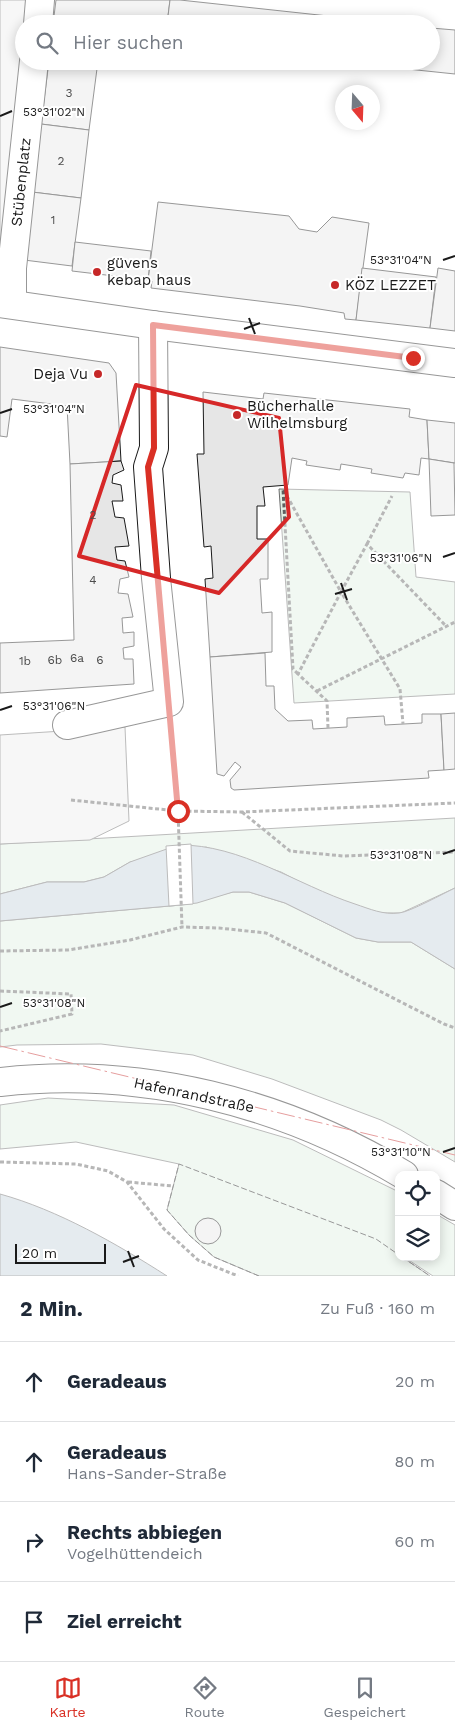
<!DOCTYPE html>
<html lang="de">
<head>
<meta charset="utf-8">
<style>
  body { margin:0; font-family:"Work Sans",sans-serif; background:#f2f2f3; color:#1f2937 }
  .controls { position:absolute; right:15px; bottom:15px; display:grid; overflow:hidden; border-radius:10px; box-shadow:0 2px 12px #0003 }
  .controls button { width:45px; height:45px; display:grid; place-items:center; padding:0; border:0; border-bottom:1px solid #e0e1e3; background:#fff; color:#1f2937; font:25px sans-serif }
  .compass { position:absolute; left:335px; top:85px; width:45px; height:45px; border-radius:50%; background:#fff; box-shadow:0 2px 12px #0003; rotate:161deg }
  .scale { position:absolute; left:15px; bottom:12px; width:91px; box-sizing:border-box; padding-left:5px; border:2px solid #1a1a1a; border-top:0; font-size:14px; line-height:18px; white-space:nowrap; color:#1a1a1a; -webkit-text-stroke:4px #fff; paint-order:stroke }
  .stop { position:absolute; width:15px; height:15px; margin:-11px; border:4px solid #d93025; border-radius:50%; background:#fff }
  .stop.end { background:#d93025; border-color:#fff; box-shadow:0 1px 5px #0008 }
  .list { margin:0; padding:0; list-style:none }
  h2 { display:flex; justify-content:space-between; align-items:center; height:65px; margin:0; padding:0 20px; font-size:21px }
  h2 small { font-size:16px; font-weight:400; color:#747a83 }
  .list li { display:grid; grid-template-columns:32px 1fr auto; gap:15px; align-items:center; box-sizing:border-box; height:80px; padding:0 20px; border-top:1px solid #e0e1e3 }
  .list b { display:block; font-size:19px; white-space:nowrap }
  .list p { margin:0; font-size:16px; white-space:nowrap; color:#747a83 }
  .list em { font-size:16px; font-style:normal; color:#747a83 }
  .icon { flex:none; width:28px; height:28px; fill:none; stroke:currentColor; stroke-width:2; stroke-linecap:round; stroke-linejoin:round }
  .map { position:relative; flex:none; width:455px; height:1276px; overflow:hidden }
  .search { position:absolute; background:#fff; box-shadow:0 2px 12px #0003; left:15px; right:15px; top:15px; height:55px; display:flex; align-items:center; gap:12px; box-sizing:border-box; padding:0 18px; border-radius:28px; color:#747a83; font-size:19px }
  .sheet { height:385px; background:#fff }
  nav { display:flex; justify-content:space-around; align-items:center; box-sizing:border-box; height:70px; border-top:1px solid #e0e1e3; background:#fff; font-size:14px; color:#747a83 }
  nav a { display:grid; justify-items:center; gap:2px }
  nav .on { color:#d93025 }
  .map>svg:first-child { display:block }
  .green { fill:#e0efe3; stroke:#6a6a6a }
  .parking { fill:#ededed; stroke:#6a6a6a }
  .water { fill:#c6d2dc; stroke:#6a6a6a }
  .pier { fill:#fff; stroke:#6a6a6a }
  .building { fill:#e6e6e6; stroke:#1a1a1a }
  .lines { fill:none; stroke-linecap:round; stroke-linejoin:round }
  .minor-casing { stroke:#1a1a1a; stroke-width:30 }
  .major-casing { stroke:#1a1a1a; stroke-width:30 }
  .path { stroke:#5f5f5f; stroke-width:3; stroke-dasharray:4 2.5; stroke-linecap:butt }
  .minor { stroke:#fff; stroke-width:28 }
  .major { stroke:#fff; stroke-width:28 }
  .fence { stroke:#1a1a1a; stroke-width:1; stroke-dasharray:6 2.5; stroke-linecap:butt }
  .power { stroke:#c62828; stroke-width:1; stroke-dasharray:18 4 2.5 4; stroke-linecap:butt }
  .route { stroke:#d93025; stroke-width:6 }
  .marked { fill:none; stroke:#d62828; stroke-width:4; stroke-linejoin:round }
  .ticks { fill:none; stroke:#1a1a1a; stroke-width:2 }
  .poi-dot { fill:#c62828; stroke:#fff; stroke-width:2 }
  .labels { text-anchor:middle; dominant-baseline:central; stroke-width:4; stroke-linejoin:round; paint-order:stroke }
  .number-label { font-size:12px; fill:#4d4d4d }
  .street-label { font-size:15px; fill:#1a1a1a; stroke:#fff }
  .poi-label { font-size:15px; fill:#1a1a1a; stroke:#fff; text-anchor:start }
  .ticks-label { font-size:12px; text-anchor:middle; fill:#1a1a1a; stroke:#fff; stroke-width:4; stroke-linejoin:round; paint-order:stroke }
</style>
</head>
<body>
<div class="map">
<svg width="455" height="1276" viewBox="0 0 455 1276">
  <rect width="100%" height="100%" fill="#fff"/>
  <!-- green -->
  <g class="green">
    <path d="M 279,489 L 410,492 L 416,577 L 455,582 L 455,694 L 294,703 Z"/>
    <path d="M 455,818 L 455,888 L 401,913 L 379,913 L 323,894 L 281,872 L 206,847 L 130,862 L 104,877 L 84,882 L 47,882 L 0,894 L 0,844 Z"/>
    <path d="M 233,892 L 249,892 L 285,903 L 356,938 L 378,942 L 411,942 L 455,969 L 455,1162 L 401,1130 L 381,1120 L 272,1079 L 193,1055 L 101,1044 L 17,1045 L 0,1047 L 0,921 L 181,905 Z"/>
    <path d="M 48,1098 L 174,1105 L 293,1140 L 399,1192 L 399,1254 L 396,1253 L 399,1257 L 402,1257 L 430,1276 L 259,1276 L 214,1257 L 189,1235 L 167,1210 L 179,1164 L 76,1142 L 0,1149 L 0,1105 Z"/>
    <path d="M 436,1214 L 455,1225 L 455,1276 L 433,1276 L 404,1257 L 436,1257 Z"/>
  </g>
  <!-- parking -->
  <g class="parking">
    <path d="M 0,0 L 54,0 L 52,24 L 24,24 L 24,61 L 0,267 Z"/>
    <path d="M 125,727 L 129,821 L 90,840 L 0,844 L 0,735 Z"/>
  </g>
  <!-- water -->
  <g class="water">
    <path d="M 178,845 C 241,844 297,885 355,904 C 370,909 383,915 399,913 C 410,912 444,893 455,888 L 455,969 L 411,942 L 378,942 L 356,938 L 285,903 L 249,892 L 233,892 L 197,903 L 181,905 L 0,921 L 0,894 L 47,882 L 84,882 L 104,877 L 130,862 Z"/>
    <path d="M 0,1194 C 58,1210 117,1244 167,1276 L 0,1276 Z"/>
  </g>
  <!-- pier -->
  <path class="pier" d="M 191,844 L 193,904 L 169,906 L 166,846 Z"/>
  <!-- building -->
  <g class="building">
    <path d="M 56,0 L 170,0 L 167,24 L 53,24 Z"/>
    <path d="M 170,0 L 180,0 L 393,23 L 167,24 Z"/>
    <path d="M 431,28 L 455,30 L 455,74 L 388,67 L 388,61 L 431,61 Z"/>
    <path d="M 49,61 L 98,61 L 89,130 L 41,124 Z"/>
    <path d="M 336,61 L 388,61 L 388,67 Z"/>
    <path d="M 41,124 L 89,130 L 81,198 L 32,192 Z"/>
    <path d="M 32,192 L 81,198 L 72,266 L 24,260 Z"/>
    <path d="M 158,202 L 289,216 L 299,229 L 317,232 L 332,217 L 369,223 L 356,320 L 345,319 L 344,313 L 300,306 L 151,288 L 152,281 L 148,280 Z"/>
    <path d="M 75,242 L 151,251 L 148,280 L 72,271 Z"/>
    <path d="M 362,268 L 436,277 L 430,328 L 356,320 Z"/>
    <path d="M 438,268 L 455,271 L 455,331 L 430,328 Z"/>
    <path d="M 0,347 L 109,363 L 116,373 L 121,461 L 70,464 L 67,406 L 12,399 L 7,437 L 0,436 Z"/>
    <path d="M 203,392 L 263,399 L 264,393 L 410,409 L 409,417 L 427,420 L 429,459 L 421,458 L 419,475 L 405,473 L 403,478 L 371,473 L 372,469 L 341,464 L 340,470 L 306,465 L 307,461 L 292,458 L 288,485 L 263,487 L 265,506 L 257,506 L 257,539 L 268,539 L 268,579 L 260,579 L 262,613 L 272,612 L 272,652 L 210,657 L 205,579 L 213,578 L 211,546 L 204,547 L 197,454 L 204,454 Z"/>
    <path d="M 427,420 L 455,423 L 455,463 L 429,459 Z"/>
    <path d="M 429,459 L 454,463 L 455,515 L 431,516 Z"/>
    <path d="M 121,461 L 124,470 L 113,475 L 112,483 L 121,485 L 123,501 L 112,501 L 115,517 L 124,518 L 129,546 L 115,547 L 117,560 L 125,561 L 129,577 L 120,579 L 118,593 L 128,594 L 133,617 L 122,618 L 123,633 L 134,632 L 134,646 L 123,648 L 124,659 L 133,659 L 134,684 L 0,693 L 0,643 L 74,640 L 70,464 Z"/>
    <path d="M 265,653 L 266,686 L 274,686 L 275,709 L 288,721 L 312,720 L 313,729 L 347,727 L 347,718 L 384,716 L 385,725 L 422,723 L 422,714 L 441,714 L 444,770 L 428,771 L 429,778 L 234,790 L 231,788 L 230,780 L 241,767 L 235,762 L 224,776 L 217,774 L 210,657 Z"/>
    <path d="M 455,713 L 455,769 L 444,770 L 441,714 Z"/>
    <circle cx="208" cy="1231" r="13"/>
  </g>
  <g class="lines">
    <!-- minor casing -->
    <g class="minor-casing">
      <g id="minor">
        <path d="M 38,24 L 40,0"/>
        <path d="M 0,303 L 153,325 L 455,363"/>
        <path d="M 12,304 L 12,268 L 34,61"/>
        <path d="M 67,725 L 169,702 L 156,578 L 148,467 L 154,448 L 153,325"/>
      </g>
    </g>
    <!-- major casing -->
    <g class="major-casing">
      <g id="major">
        <path d="M 0,1082 C 141,1066 283,1102 404,1175"/>
        <path d="M 436,1194 L 455,1206"/>
      </g>
    </g>
    <!-- path -->
    <g class="path">
      <path d="M 367,544 L 392,496"/>
      <path d="M 341,592 L 367,544 L 446,626"/>
      <path d="M 298,674 L 293,669 L 283,489 L 341,592"/>
      <path d="M 317,691 L 455,622"/>
      <path d="M 328,728 L 327,701 L 298,674 L 341,592 L 400,689 L 403,724"/>
      <path d="M 172,732 L 178,811 L 182,927"/>
      <path d="M 71,800 L 178,811 L 242,812 L 455,803"/>
      <path d="M 242,812 L 290,851 L 343,856 L 455,852"/>
      <path d="M 0,951 L 68,950 L 130,940 L 182,927 L 219,928 L 266,933 L 444,1024 L 455,1028"/>
      <path d="M 0,991 L 71,994 L 72,1014 L 0,1031"/>
      <path d="M 0,1162 L 76,1164 L 108,1171 L 127,1182 L 164,1229 L 198,1260 L 238,1276"/>
      <path d="M 128,1182 L 173,1186"/>
    </g>
    <!-- minor -->
    <use href="#minor" class="minor"/>
    <!-- major -->
    <use href="#major" class="major"/>
    <!-- fence -->
    <g class="fence">
      <path d="M 402,1257 L 430,1276"/>
      <path d="M 259,1276 L 214,1257 L 189,1235 L 167,1210 L 179,1164 L 376,1239 L 399,1255"/>
    </g>
    <!-- power -->
    <path class="power" d="M 0,1046 L 455,1155"/>
  </g>
  <g class="lines">
    <!-- route -->
    <path class="route" d="M 178,811 L 148,467 L 154,448 L 153,325 L 413,358"/>
  </g>
  <!-- marked area -->
  <path d="M0 0H455V1276H0ZM 136,385 L 279,418 L 289,517 L 219,593 L 79,556 Z" fill="#fff" fill-opacity=".55" fill-rule="evenodd"/>
  <path class="marked" d="M 136,385 L 279,418 L 289,517 L 219,593 L 79,556 Z"/>
  <!-- ticks -->
  <path class="ticks" d="M 0,116 L 12,111M 443,260 L 455,256M 249,318 L 255,334M 244,329 L 260,323M 0,413 L 12,409M 443,557 L 455,553M 341,583 L 347,600M 335,594 L 352,589M 0,710 L 12,706M 443,854 L 455,850M 0,1007 L 12,1003M 443,1152 L 455,1148M 128,1251 L 134,1267M 123,1262 L 139,1256"/>
  <!-- markers -->
  <g class="poi-dot">
    <circle cx="97" cy="272" r="5"/>
    <circle cx="335" cy="285" r="5"/>
    <circle cx="98" cy="374" r="5"/>
    <circle cx="237" cy="415" r="5"/>
  </g>
  <g class="labels">
    <!-- number labels -->
    <g class="number-label">
      <text x="69" y="93">3</text>
      <text x="61" y="161">2</text>
      <text x="53" y="220">1</text>
      <text x="93" y="515">2</text>
      <text x="93" y="580">4</text>
      <text x="77" y="658">6a</text>
      <text x="55" y="660">6b</text>
      <text x="100" y="660">6</text>
      <text x="25" y="661">1b</text>
    </g>
    <!-- street labels -->
    <g class="street-label">
      <text transform="translate(21 182) rotate(-84)">Stübenplatz</text>
      <text transform="translate(194 1095) rotate(12)">Hafenrandstraße</text>
    </g>
    <!-- poi labels -->
    <g class="poi-label">
      <text x="107" y="263">güvens<tspan x="107" dy="17">kebap haus</tspan></text>
      <text x="345" y="285">KÖZ LEZZET</text>
      <text x="88" y="374" text-anchor="end">Deja Vu</text>
      <text x="247" y="406">Bücherhalle<tspan x="247" dy="17">Wilhelmsburg</tspan></text>
    </g>
  </g>
  <g class="ticks-label">
    <text x="54" y="116">53°31'02"N</text>
    <text x="401" y="264">53°31'04"N</text>
    <text x="54" y="413">53°31'04"N</text>
    <text x="401" y="562">53°31'06"N</text>
    <text x="54" y="710">53°31'06"N</text>
    <text x="401" y="859">53°31'08"N</text>
    <text x="54" y="1007">53°31'08"N</text>
    <text x="401" y="1156">53°31'10"N</text>
  </g>
</svg>
<div class="controls">
<button><svg class="icon" aria-label="locate" viewBox="0 0 24 24"><circle cx="12" cy="12" r="6"/><path d="M12 2v4M12 18v4M2 12h4M18 12h4"/></svg></button>
<button><svg class="icon" aria-label="layers" viewBox="0 0 24 24"><path d="M12 4l9 5-9 5-9-5zM3 14l9 5 9-5"/></svg></button>
</div>
<svg class="compass" viewBox="-18 -18 36 36"><path d="M0-13l5 13h-10z" fill="#e53935"/><path d="M0 13l5-13h-10z" fill="#747a83"/></svg>
<div class="scale">20 m</div>
<div class="stop" style="left:178px;top:811px"></div>
<div class="stop end" style="left:413px;top:358px"></div>
<div class="search"><svg class="icon" aria-label="search" viewBox="0 0 24 24"><circle cx="10" cy="10" r="6"/><path d="M15 15l6 6"/></svg>Hier suchen</div>
</div>
<section class="sheet">
<h2>2 Min.<small>Zu Fuß · 160 m</small></h2>
<ul class="list">
<li><svg class="icon" aria-label="ahead" viewBox="0 0 24 24"><path d="M12 20V5M6 11l6-6 6 6"/></svg><div><b>Geradeaus</b></div><em>20 m</em></li>
<li><svg class="icon" aria-label="ahead" viewBox="0 0 24 24"><path d="M12 20V5M6 11l6-6 6 6"/></svg><div><b>Geradeaus</b><p>Hans-Sander-Straße</p></div><em>80 m</em></li>
<li><svg class="icon" aria-label="right" viewBox="0 0 24 24"><path d="M7 20v-9h11M14 6l5 5-5 5"/></svg><div><b>Rechts abbiegen</b><p>Vogelhüttendeich</p></div><em>60 m</em></li>
<li><svg class="icon" aria-label="arrive" viewBox="0 0 24 24"><path d="M6 21V4h12l-3 4 3 4H6"/></svg><div><b>Ziel erreicht</b></div></li>
</ul>
</section>
<nav>
<a class="on"><svg class="icon" aria-label="map" viewBox="0 0 24 24"><path d="M3 6l6-2 6 2 6-2v14l-6 2-6-2-6 2zM9 4v14M15 6v14"/></svg>Karte</a>
<a><svg class="icon" aria-label="directions" viewBox="0 0 24 24"><path d="M12 3l9 9-9 9-9-9zM9 14v-3h6M13 9l2 2-2 2"/></svg>Route</a>
<a><svg class="icon" aria-label="saved" viewBox="0 0 24 24"><path d="M7 4h10v16l-5-4-5 4z"/></svg>Gespeichert</a>
</nav>
</body>
</html>
